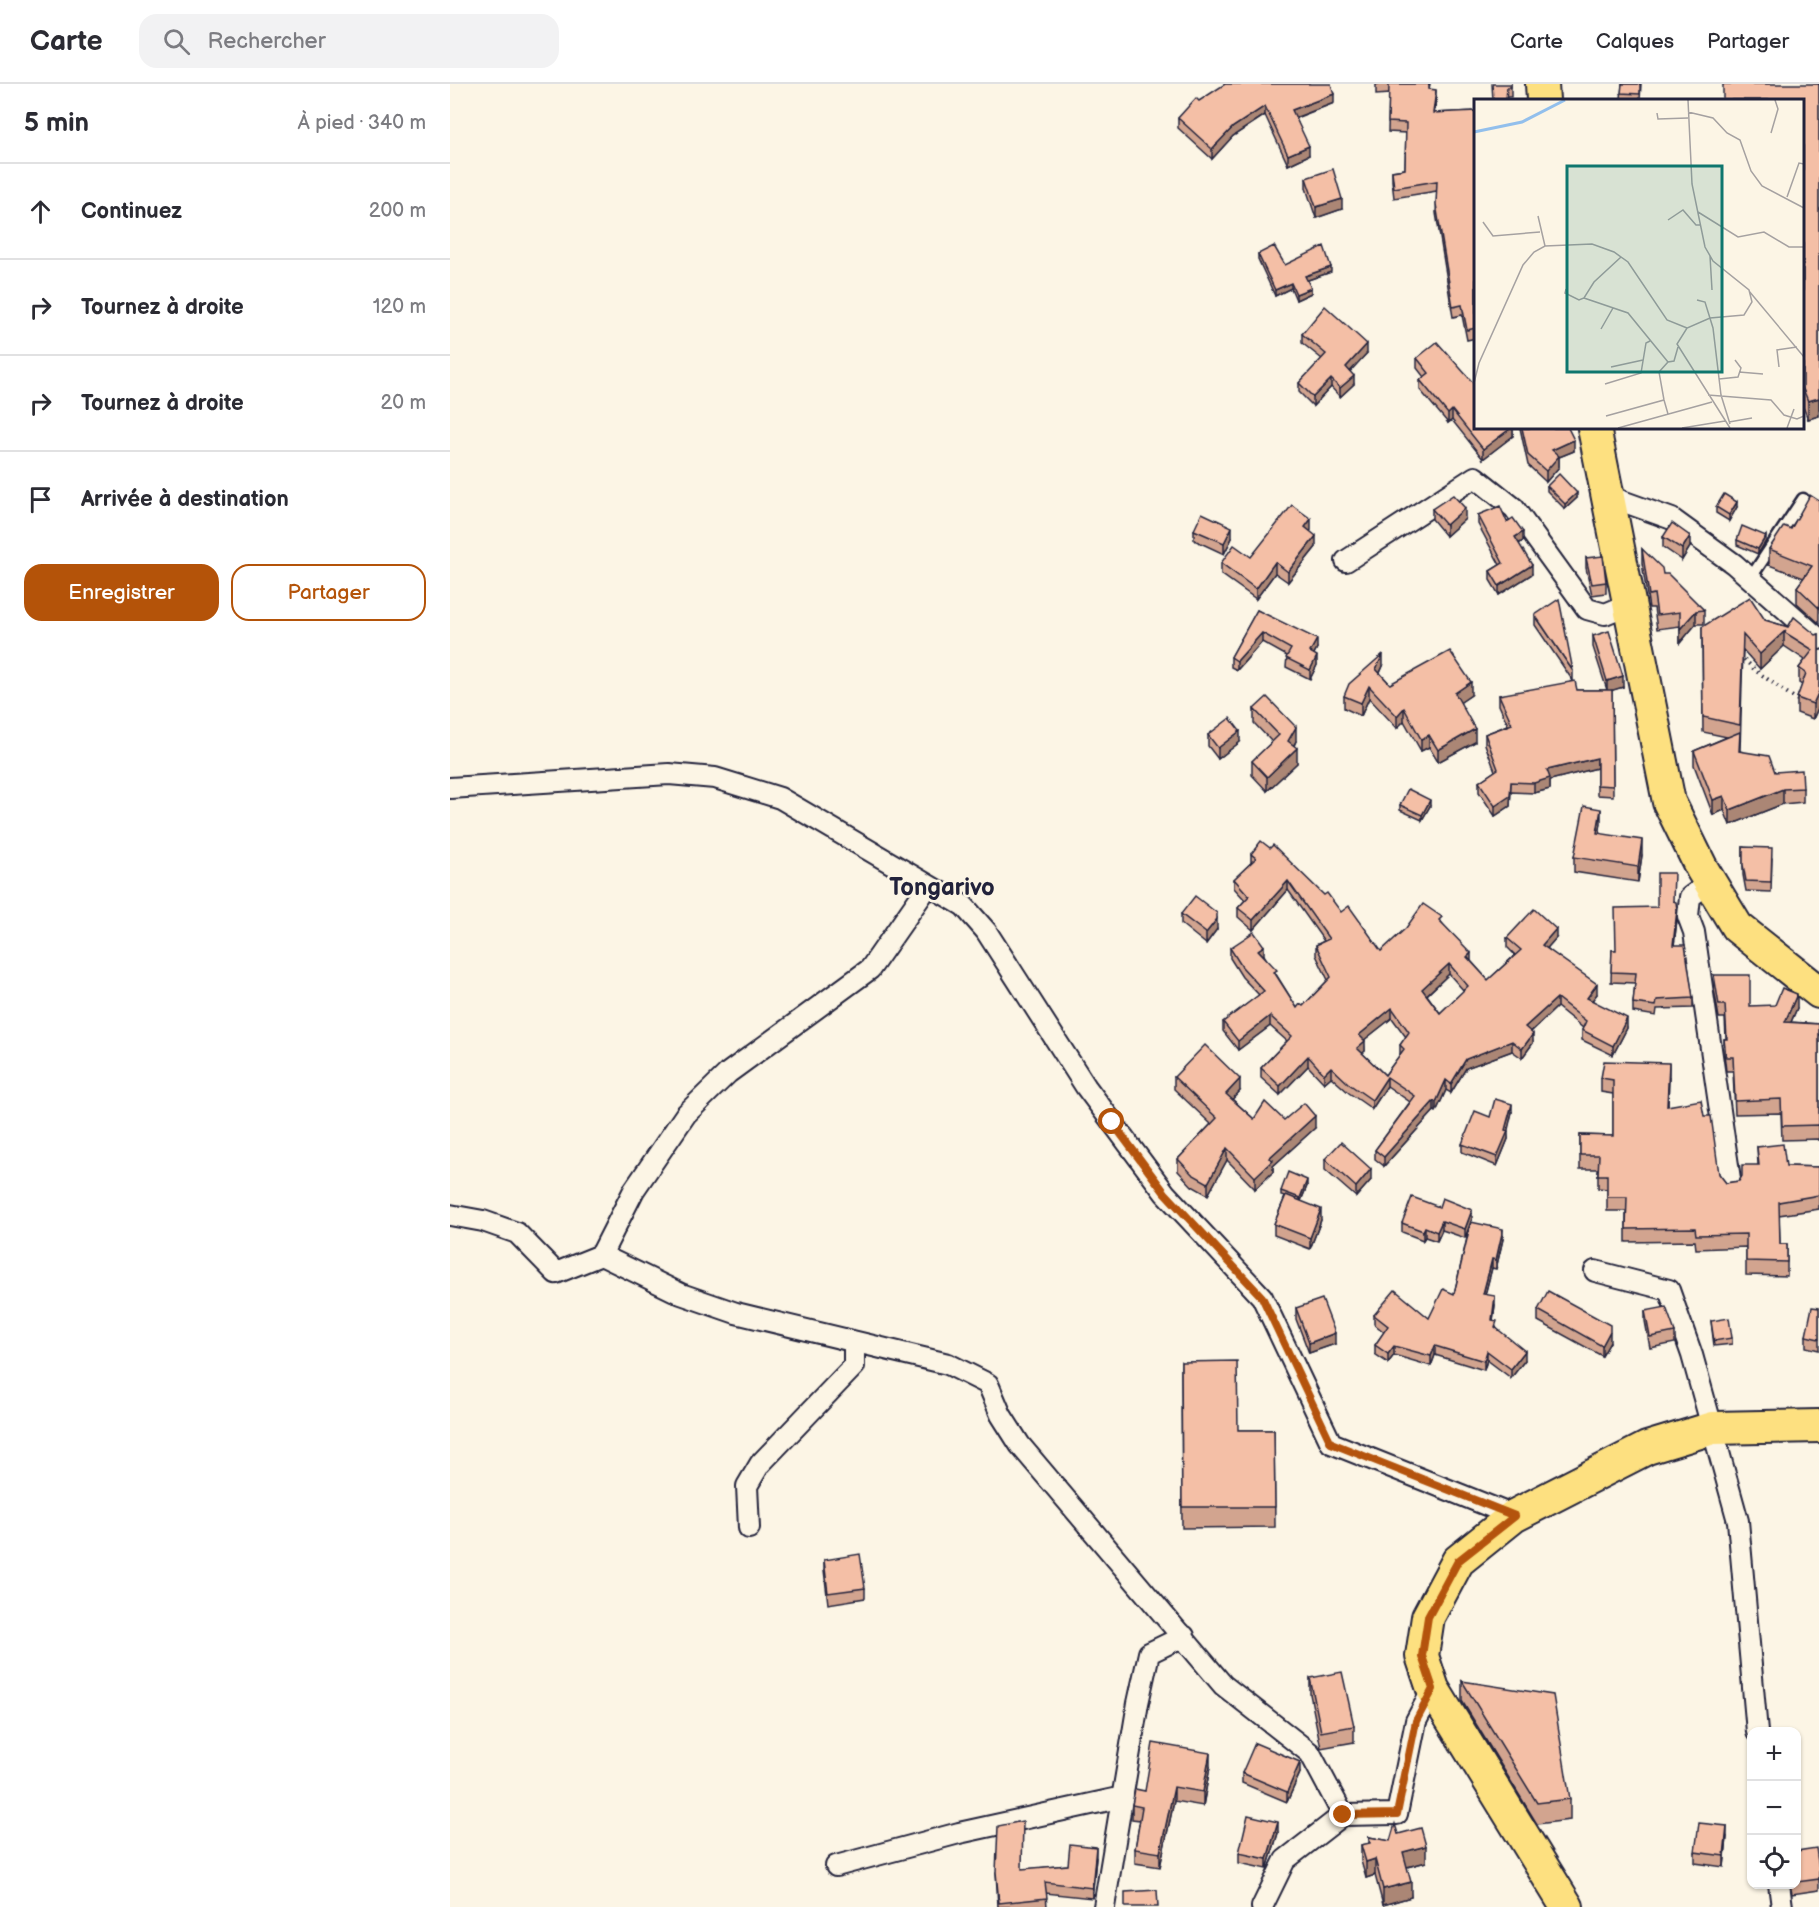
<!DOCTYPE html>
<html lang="fr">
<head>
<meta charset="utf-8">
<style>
  body { margin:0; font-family:"Balsamiq Sans",sans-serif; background:#f2f2f3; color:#2b2b33 }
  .controls { position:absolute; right:18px; bottom:18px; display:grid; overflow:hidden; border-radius:12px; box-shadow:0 2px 4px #0004 }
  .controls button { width:54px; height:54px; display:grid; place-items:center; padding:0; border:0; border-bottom:2px solid #e1e1e2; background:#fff; color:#2b2b33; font:30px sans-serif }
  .stop { position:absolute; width:18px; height:18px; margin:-14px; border:4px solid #b45309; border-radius:50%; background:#fff }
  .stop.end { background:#b45309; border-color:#fff; box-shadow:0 2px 6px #0008 }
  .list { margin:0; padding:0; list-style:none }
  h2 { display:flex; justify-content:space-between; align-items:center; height:78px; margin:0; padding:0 24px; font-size:26px }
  h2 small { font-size:20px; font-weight:400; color:#7c7c81 }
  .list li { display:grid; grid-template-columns:39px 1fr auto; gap:18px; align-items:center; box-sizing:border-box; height:96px; padding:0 24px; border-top:2px solid #e1e1e2 }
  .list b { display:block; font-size:22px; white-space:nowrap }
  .list em { font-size:20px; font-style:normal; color:#7c7c81 }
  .actions { display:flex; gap:12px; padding:18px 24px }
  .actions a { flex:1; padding:14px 0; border:2px solid #b45309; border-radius:18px; text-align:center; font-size:21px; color:#b45309 }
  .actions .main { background:#b45309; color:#fff }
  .icon { flex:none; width:33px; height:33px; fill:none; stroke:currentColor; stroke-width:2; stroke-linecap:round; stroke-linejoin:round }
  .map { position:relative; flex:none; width:1369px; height:1823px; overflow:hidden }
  header { display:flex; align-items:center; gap:36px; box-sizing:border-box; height:84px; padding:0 30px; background:#fff; border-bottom:2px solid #e1e1e2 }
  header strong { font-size:28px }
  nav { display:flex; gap:33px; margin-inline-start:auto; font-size:21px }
  .search { width:420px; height:54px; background:#f2f2f3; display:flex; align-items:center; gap:15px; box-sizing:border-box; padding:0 21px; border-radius:18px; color:#7c7c81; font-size:22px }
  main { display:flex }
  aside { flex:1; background:#fff }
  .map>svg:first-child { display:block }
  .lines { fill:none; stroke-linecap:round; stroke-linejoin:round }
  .service-casing { stroke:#22223b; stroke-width:15 }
  .minor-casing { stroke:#22223b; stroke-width:24 }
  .primary-casing { stroke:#22223b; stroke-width:36 }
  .path { stroke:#22223b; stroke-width:4; stroke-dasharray:1.5 4.5; stroke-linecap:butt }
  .service { stroke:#fcf5e5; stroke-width:10 }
  .minor { stroke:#fcf5e5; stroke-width:20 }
  .primary { stroke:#fde080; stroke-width:32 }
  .wall { fill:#d2a48f; stroke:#22223b; stroke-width:1.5; fill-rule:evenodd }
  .shaded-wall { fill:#ab8674; stroke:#22223b; stroke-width:1.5 }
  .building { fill:#f4bfa6; stroke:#22223b; stroke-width:1.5; fill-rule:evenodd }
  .route { stroke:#b45309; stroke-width:8 }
  .labels { text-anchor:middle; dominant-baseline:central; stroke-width:5; stroke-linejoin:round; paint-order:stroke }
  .district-label { font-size:24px; font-weight:bold; fill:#22223b; stroke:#fcf5e5 }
  .inset-river { fill:none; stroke:#92bfec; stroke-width:3 }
  .inset-road { fill:none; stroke:#a5a1a1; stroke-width:1.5 }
  .view { fill:#0f766e; fill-opacity:0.15; stroke:#0f766e; stroke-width:3 }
  .inset-edge { fill:none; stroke:#22223b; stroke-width:3 }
</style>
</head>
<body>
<header>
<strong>Carte</strong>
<div class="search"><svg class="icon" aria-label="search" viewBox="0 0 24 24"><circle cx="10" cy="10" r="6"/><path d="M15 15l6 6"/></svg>Rechercher</div>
<nav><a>Carte</a><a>Calques</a><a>Partager</a></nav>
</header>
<main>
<aside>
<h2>5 min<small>À pied · 340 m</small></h2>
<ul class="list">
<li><svg class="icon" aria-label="ahead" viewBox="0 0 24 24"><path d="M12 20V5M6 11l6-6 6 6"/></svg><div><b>Continuez</b></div><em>200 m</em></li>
<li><svg class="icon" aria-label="right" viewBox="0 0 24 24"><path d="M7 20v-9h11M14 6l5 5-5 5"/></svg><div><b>Tournez à droite</b></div><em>120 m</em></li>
<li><svg class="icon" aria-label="right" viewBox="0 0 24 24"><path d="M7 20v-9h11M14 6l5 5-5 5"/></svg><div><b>Tournez à droite</b></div><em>20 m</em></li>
<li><svg class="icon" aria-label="arrive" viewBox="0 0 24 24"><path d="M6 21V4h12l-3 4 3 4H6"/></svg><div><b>Arrivée à destination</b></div></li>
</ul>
<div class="actions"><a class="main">Enregistrer</a><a>Partager</a></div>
</aside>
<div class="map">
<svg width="1369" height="1823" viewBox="0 0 1369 1823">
  <rect width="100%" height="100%" fill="#fcf5e5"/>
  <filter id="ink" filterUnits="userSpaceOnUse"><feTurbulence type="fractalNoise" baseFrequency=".0167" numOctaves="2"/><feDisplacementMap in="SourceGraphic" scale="12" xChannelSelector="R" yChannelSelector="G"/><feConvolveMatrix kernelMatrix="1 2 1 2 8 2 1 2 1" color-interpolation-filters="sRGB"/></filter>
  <g filter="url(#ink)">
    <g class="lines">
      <!-- service casing -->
      <g class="service-casing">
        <path id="service" d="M 1300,495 L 1353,415"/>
      </g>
      <!-- minor casing -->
      <g class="minor-casing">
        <g id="minor">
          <path d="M 1158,412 L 1222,435 L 1284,480 L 1369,555"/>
          <path d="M 896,477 L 1025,393 L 1064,424 L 1137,525 L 1155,530 L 1179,520"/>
          <path d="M 0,704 L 219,690 L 265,694 L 330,714 L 514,822 L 536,847 L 636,1003 L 715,1109 L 812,1213 L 881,1359 L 1064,1432"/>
          <path d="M 1260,798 L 1240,813 L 1238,832 L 1244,848 L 1281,1102"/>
          <path d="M 0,1131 L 33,1137 L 67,1149 L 106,1189 L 151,1171 L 184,1106 L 236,1030 L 278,989 L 420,885 L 478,802"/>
          <path d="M 151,1171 L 231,1210 L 286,1229 L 498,1280 L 538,1300 L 551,1331 L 570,1361 L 773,1601 L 860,1669 L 893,1731"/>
          <path d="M 1145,1187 L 1219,1206 L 1242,1271 L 1288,1437 L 1307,1648"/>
          <path d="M 299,1444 L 297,1402 L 310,1380 L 404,1282 L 404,1258"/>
          <path d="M 386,1782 L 509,1749 L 673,1713"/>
          <path d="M 1329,1800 L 1332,1823"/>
          <path d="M 654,1823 L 688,1619 L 699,1569 L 734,1552"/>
          <path d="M 812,1823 L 835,1776 L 893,1731 L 947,1730 L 966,1637 L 983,1605"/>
        </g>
      </g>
      <!-- primary casing -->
      <g class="primary-casing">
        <g id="primary">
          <path d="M 1092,0 L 1093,16"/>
          <path d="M 1144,344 L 1219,718 L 1252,785 L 1287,843 L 1369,908"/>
          <path d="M 1117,1823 L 983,1605 L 972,1572 L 978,1533 L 1008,1477 L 1064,1432 L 1197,1364 L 1263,1344 L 1369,1342"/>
        </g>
      </g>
      <!-- path -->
      <path class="path" d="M 1290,571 L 1306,587 L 1350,618"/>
      <!-- service -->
      <use href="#service" class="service"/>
      <!-- minor -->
      <use href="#minor" class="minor"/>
      <!-- primary -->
      <use href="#primary" class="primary"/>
    </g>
    <!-- wall -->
    <g class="wall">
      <path d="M 926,0 L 980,0 L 979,5 L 986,16 L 984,29 L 1026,27 L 1026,254 L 1017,256 L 1012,231 L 1003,233 L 986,129 L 987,107 L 944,114 L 942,97 L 942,87 L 955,85 L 956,49 L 938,48 L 939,10 L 926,11 Z"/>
      <path d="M 1061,0 L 1061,13 L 1057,13 L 1057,16 L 1043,16 Z"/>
      <path d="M 1172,0 L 1191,0 L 1190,16 L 1171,16 Z"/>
      <path d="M 1369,0 L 1369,332 L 1358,335 L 1353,323 L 1353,16 Z"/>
      <path d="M 749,17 L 884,19 L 846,34 L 859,71 L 838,81 L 815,31 L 783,52 L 762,75 L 728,44 L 728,34 Z"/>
      <path d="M 856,94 L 892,125 L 866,134 L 856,104 Z"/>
      <path d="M 808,170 L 835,181 L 881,188 L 858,196 L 861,209 L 846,216 L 841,204 L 825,212 L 808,175 Z"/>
      <path d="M 852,250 L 917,269 L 899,287 L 904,300 L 890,313 L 881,303 L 863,322 L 849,308 L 849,299 L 872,275 L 852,259 Z"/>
      <path d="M 967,274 L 1063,344 L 1063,352 L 1033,375 L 1002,336 L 998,339 L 970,306 L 970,296 L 974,293 L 967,284 Z"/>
      <path d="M 1070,344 L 1118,344 L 1124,367 L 1109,373 L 1109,383 L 1096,398 L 1078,381 Z"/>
      <path d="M 1097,402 L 1127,414 L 1115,425 L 1097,407 Z"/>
      <path d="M 1369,417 L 1369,539 L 1347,519 L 1347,503 L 1354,494 L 1319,481 L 1319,465 Z"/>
      <path d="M 1266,423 L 1287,423 L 1279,437 L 1266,429 Z"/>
      <path d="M 982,425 L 1015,435 L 996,452 L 982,435 Z"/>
      <path d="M 1028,431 L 1057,438 L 1073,457 L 1069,460 L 1082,490 L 1049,511 L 1040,496 L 1040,487 L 1050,481 L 1028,440 Z"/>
      <path d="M 744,446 L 782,454 L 774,470 L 744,456 Z"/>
      <path d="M 861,446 L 860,447 L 866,463 L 838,498 L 825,489 L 806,515 L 771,490 L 771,479 L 801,473 Z"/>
      <path d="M 1213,453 L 1240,463 L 1232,476 L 1213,463 Z"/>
      <path d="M 1287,456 L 1316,457 L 1308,470 L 1287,461 Z"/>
      <path d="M 1192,465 L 1213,490 L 1254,526 L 1254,540 L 1246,540 L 1230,559 L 1230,542 L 1207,545 L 1204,524 L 1199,524 L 1192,479 Z"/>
      <path d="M 1136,474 L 1156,498 L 1156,509 L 1142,511 L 1136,484 Z"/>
      <path d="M 807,526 L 867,564 L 864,570 L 867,581 L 860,595 L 836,583 L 837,572 L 812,558 L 787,586 L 781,583 L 781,573 Z"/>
      <path d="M 1085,531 L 1123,587 L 1123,597 L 1085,541 Z"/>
      <path d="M 1315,536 L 1366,551 L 1369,550 L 1369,622 L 1363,635 L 1347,629 L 1347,614 L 1352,601 L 1349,599 L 1349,584 L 1355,576 L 1334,562 L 1310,585 L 1293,566 L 1290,667 L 1353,704 L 1353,718 L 1333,720 L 1280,741 L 1274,726 L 1263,731 L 1244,681 L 1244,667 L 1277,653 L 1253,648 L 1252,543 Z"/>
      <path d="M 1143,552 L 1173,603 L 1162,606 L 1163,712 L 1147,711 L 1147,684 L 1100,696 L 1100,705 L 1084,709 L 1061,708 L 1060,722 L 1045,732 L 1029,708 L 1029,698 L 1045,687 L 1035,660 L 1035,650 L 1058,641 L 1049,621 L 1049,611 L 1127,606 L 1157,606 L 1143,563 Z"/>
      <path d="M 933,582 L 930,589 L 940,600 L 1021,611 L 1010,618 L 1025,658 L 988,678 L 979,663 L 971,667 L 954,637 L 947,644 L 919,614 L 911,632 L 894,624 L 894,612 Z"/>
      <path d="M 804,625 L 846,657 L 844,662 L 847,679 L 817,707 L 802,691 L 802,677 L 822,658 L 804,639 Z"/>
      <path d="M 758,651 L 790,658 L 768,675 L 758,662 Z"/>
      <path d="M 950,721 L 980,722 L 972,736 L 950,726 Z"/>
      <path d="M 1151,739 L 1149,749 L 1192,771 L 1188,798 L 1124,788 L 1124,773 Z"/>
      <path d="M 1293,763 L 1322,774 L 1321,808 L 1296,807 L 1293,791 Z"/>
      <path d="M 801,770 L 891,828 L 931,867 L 992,839 L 1021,877 L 1038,896 L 1065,871 L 1057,863 L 1057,854 L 1106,854 L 1097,864 L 1147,910 L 1142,916 L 1177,944 L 1163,971 L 1132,956 L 1132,946 L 1133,944 L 1107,923 L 1081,948 L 1083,959 L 1072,974 L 1062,967 L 1016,984 L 1001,1009 L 996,1006 L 986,1028 L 984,1027 L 934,1082 L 925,1075 L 925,1066 L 960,1018 L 937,1002 L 922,1025 L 899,1009 L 881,993 L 874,999 L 858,982 L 830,1011 L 811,994 L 811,984 L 837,957 L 820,942 L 788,966 L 773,947 L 773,938 L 809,911 L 792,893 L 780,874 L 780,864 L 814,871 L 847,924 L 853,922 L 878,896 L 866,871 L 866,861 L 874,857 L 838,806 L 803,846 L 788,833 L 788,824 L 795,816 L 784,804 L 784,795 L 801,779 ZM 999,890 L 1014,907 L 990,929 L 977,911 ZM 942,934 L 956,953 L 950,961 L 950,971 L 935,991 L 912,969 L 915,967 L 914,956 Z"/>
      <path d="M 1223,817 L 1227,835 L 1224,861 L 1243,914 L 1243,924 L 1207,925 L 1206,932 L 1183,928 L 1183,919 L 1185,899 L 1161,898 L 1162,866 L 1166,866 L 1207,823 Z"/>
      <path d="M 731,830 L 767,845 L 756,860 L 731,840 Z"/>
      <path d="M 1264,891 L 1300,922 L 1347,924 L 1341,938 L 1369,940 L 1369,1057 L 1369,1055 L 1332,1056 L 1331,1029 L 1285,1030 L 1283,987 L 1276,987 L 1274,969 L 1274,955 L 1276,955 L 1275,934 L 1269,934 L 1264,905 Z"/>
      <path d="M 724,993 L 790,1007 L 782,1015 L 804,1035 L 834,1036 L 865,1044 L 823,1082 L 823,1088 L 805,1105 L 777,1076 L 758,1111 L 742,1102 L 728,1087 L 728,1075 L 761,1040 L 724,1005 Z"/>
      <path d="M 1219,993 L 1218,1022 L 1254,1032 L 1269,1090 L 1276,1099 L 1289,1097 L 1308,1081 L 1307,1063 L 1336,1082 L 1369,1083 L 1369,1125 L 1329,1131 L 1330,1160 L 1337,1160 L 1337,1192 L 1296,1191 L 1296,1163 L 1246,1165 L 1245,1157 L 1176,1158 L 1176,1127 L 1157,1127 L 1157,1105 L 1148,1104 L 1148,1085 L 1130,1085 L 1130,1051 L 1163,1052 L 1163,1010 L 1151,1008 L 1151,994 Z"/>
      <path d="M 1062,1028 L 1057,1047 L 1058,1055 L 1047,1082 L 1012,1068 L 1012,1060 L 1040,1033 Z"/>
      <path d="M 875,1075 L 921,1096 L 906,1113 L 875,1086 Z"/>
      <path d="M 857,1102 L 851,1117 L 871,1136 L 860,1165 L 824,1151 L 824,1140 L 835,1113 L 831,1112 L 831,1107 Z"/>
      <path d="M 989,1123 L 1022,1135 L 1021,1138 L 1053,1155 L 1046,1185 L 1042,1184 L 1035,1210 L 1045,1221 L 1043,1236 L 1047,1245 L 1075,1276 L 1061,1294 L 1037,1276 L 1034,1286 L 985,1271 L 981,1282 L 944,1271 L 938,1279 L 925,1270 L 925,1261 L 934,1248 L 924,1240 L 924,1231 L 979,1234 L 1004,1210 L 1020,1141 L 1015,1154 L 992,1146 L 987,1157 L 975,1153 L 973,1156 L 952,1148 L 952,1139 Z"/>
      <path d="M 846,1224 L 885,1260 L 859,1269 L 846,1235 Z"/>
      <path d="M 1369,1224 L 1369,1266 L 1356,1263 L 1356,1252 Z"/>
      <path d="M 1088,1226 L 1160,1258 L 1152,1272 L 1088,1237 Z"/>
      <path d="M 1195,1227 L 1225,1248 L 1225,1259 L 1200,1264 L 1195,1237 Z"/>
      <path d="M 1261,1237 L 1282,1254 L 1282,1260 L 1264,1262 Z"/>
      <path d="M 731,1278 L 788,1346 L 824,1346 L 825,1443 L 732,1444 Z"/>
      <path d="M 374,1476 L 415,1504 L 415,1514 L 378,1520 L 374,1486 Z"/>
      <path d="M 860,1594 L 904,1642 L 904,1658 L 871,1664 L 860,1610 Z"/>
      <path d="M 1012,1597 L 1120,1715 L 1120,1736 L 1087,1740 L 1012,1617 Z"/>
      <path d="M 760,1683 L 753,1722 L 724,1717 L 710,1783 L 685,1779 L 685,1765 L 690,1736 L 682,1735 L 682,1721 L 695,1707 Z"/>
      <path d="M 792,1689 L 850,1689 L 837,1718 L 792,1699 Z"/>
      <path d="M 828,1749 L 817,1785 L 789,1779 L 789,1769 Z"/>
      <path d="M 948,1750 L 976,1778 L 957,1783 L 961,1813 L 933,1821 L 925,1791 L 916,1794 L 911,1777 L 911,1761 L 919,1760 L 919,1753 L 940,1757 Z"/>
      <path d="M 1277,1753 L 1274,1783 L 1245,1779 L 1245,1768 Z"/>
      <path d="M 1347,1767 L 1369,1785 L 1369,1806 L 1342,1810 L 1340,1800 L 1347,1800 Z"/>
      <path d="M 646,1774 L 642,1814 L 596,1809 L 597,1823 L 548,1823 L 546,1788 L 618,1781 Z"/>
    </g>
    <!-- shaded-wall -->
    <g class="shaded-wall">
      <path d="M 986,6 L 986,16 L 983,39 L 983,29 Z"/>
      <path d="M 884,10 L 884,19 L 842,35 L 842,26 Z"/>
      <path d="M 815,22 L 815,31 L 783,52 L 762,75 L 762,65 L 783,43 Z"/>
      <path d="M 859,62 L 859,71 L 838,81 L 838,71 Z"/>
      <path d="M 892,115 L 892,125 L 866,134 L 866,123 Z"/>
      <path d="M 881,183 L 881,188 L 855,197 L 855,192 Z"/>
      <path d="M 841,199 L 841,204 L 825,212 L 825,206 Z"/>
      <path d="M 861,204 L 861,209 L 846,216 L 846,210 Z"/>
      <path d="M 917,260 L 917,269 L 896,292 L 896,283 Z"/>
      <path d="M 904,292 L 904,300 L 890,313 L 890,304 Z"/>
      <path d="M 881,295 L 881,303 L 863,322 L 863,313 Z"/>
      <path d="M 1369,314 L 1369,332 L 1358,335 L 1358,317 Z"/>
      <path d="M 1002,326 L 1002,336 L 998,339 L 998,330 Z"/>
      <path d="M 1061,344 L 1063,344 L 1063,352 L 1033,375 L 1033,365 Z"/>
      <path d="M 1124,356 L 1124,367 L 1109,373 L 1109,383 L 1096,398 L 1096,387 L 1102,366 Z"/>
      <path d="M 1127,409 L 1127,414 L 1115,425 L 1115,420 Z"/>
      <path d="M 1287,418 L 1287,423 L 1279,437 L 1279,431 Z"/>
      <path d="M 1015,424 L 1015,435 L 996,452 L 996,441 Z"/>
      <path d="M 861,435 L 861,446 L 855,454 L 855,443 Z"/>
      <path d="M 782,443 L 782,454 L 774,470 L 774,459 Z"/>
      <path d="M 1073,448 L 1073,457 L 1065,462 L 1065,453 Z"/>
      <path d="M 866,452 L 866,463 L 838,498 L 838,488 Z"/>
      <path d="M 1240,452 L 1240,463 L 1232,476 L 1232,465 Z"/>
      <path d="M 1316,452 L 1316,457 L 1308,470 L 1308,465 Z"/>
      <path d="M 825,478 L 825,489 L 806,515 L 806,505 Z"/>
      <path d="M 1082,481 L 1082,490 L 1049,511 L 1049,502 Z"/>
      <path d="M 1246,527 L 1246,540 L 1230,559 L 1230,545 Z"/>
      <path d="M 1336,546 L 1334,548 L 1334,562 L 1310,585 L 1310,570 Z"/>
      <path d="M 812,549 L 812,558 L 787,586 L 787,577 Z"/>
      <path d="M 867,555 L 867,564 L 860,577 L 860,568 Z"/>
      <path d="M 933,570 L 933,582 L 926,597 L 926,585 Z"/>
      <path d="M 867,572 L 867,581 L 860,595 L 860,586 Z"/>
      <path d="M 1173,592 L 1173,603 L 1157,608 L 1157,597 Z"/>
      <path d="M 1021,598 L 1021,611 L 1005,622 L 1005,609 Z"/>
      <path d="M 919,602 L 919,614 L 911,632 L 911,619 Z"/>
      <path d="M 1369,607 L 1369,622 L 1363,635 L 1363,620 Z"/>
      <path d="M 954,624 L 954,637 L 947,644 L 947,632 Z"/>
      <path d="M 846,643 L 846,657 L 838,671 L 838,657 Z"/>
      <path d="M 1025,645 L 1025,658 L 988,678 L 988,666 Z"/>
      <path d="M 790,647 L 790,658 L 768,675 L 768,664 Z"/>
      <path d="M 979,651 L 979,663 L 971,667 L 971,655 Z"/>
      <path d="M 847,664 L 847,679 L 817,707 L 817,693 Z"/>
      <path d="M 1147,674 L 1147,684 L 1100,696 L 1100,705 L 1084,709 L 1084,699 L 1097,686 Z"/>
      <path d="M 1061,698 L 1060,722 L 1045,732 L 1045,722 Z"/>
      <path d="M 1333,705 L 1333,720 L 1280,741 L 1280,726 Z"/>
      <path d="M 1274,712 L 1274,726 L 1263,731 L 1263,716 Z"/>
      <path d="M 980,716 L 980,722 L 972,736 L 972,731 Z"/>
      <path d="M 1151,725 L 1151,739 L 1147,764 L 1147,749 Z"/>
      <path d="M 1192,756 L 1192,771 L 1188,798 L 1188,783 Z"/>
      <path d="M 838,797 L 838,806 L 803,846 L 803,836 Z"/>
      <path d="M 1227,826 L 1227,835 L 1223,871 L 1223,861 Z"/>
      <path d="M 767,835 L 767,845 L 756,860 L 756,849 Z"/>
      <path d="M 1106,845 L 1106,854 L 1092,870 L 1092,861 Z"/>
      <path d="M 814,862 L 814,872 L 808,866 Z"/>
      <path d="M 1021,869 L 1021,878 L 1017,873 Z"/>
      <path d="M 999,880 L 999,890 L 972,915 L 972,905 Z"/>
      <path d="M 1147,900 L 1147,910 L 1137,923 L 1137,914 Z"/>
      <path d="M 1347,910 L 1347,924 L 1335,952 L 1335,938 Z"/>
      <path d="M 1107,914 L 1107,923 L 1075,953 L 1075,943 Z"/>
      <path d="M 942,924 L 942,934 L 909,960 L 909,951 Z"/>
      <path d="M 820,932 L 820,942 L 788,966 L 788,957 Z"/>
      <path d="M 1177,934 L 1177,944 L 1163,971 L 1163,962 Z"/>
      <path d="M 1083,950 L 1083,959 L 1072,974 L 1072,965 Z"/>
      <path d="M 915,957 L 915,967 L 907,974 L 907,964 Z"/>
      <path d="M 1062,957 L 1062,967 L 1016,984 L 1001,1009 L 1001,1000 L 1016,975 Z"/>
      <path d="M 858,972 L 858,982 L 830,1011 L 830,1002 Z"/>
      <path d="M 1219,979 L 1219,993 L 1217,1036 L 1217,1022 Z"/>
      <path d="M 881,983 L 881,993 L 874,999 L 874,990 Z"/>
      <path d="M 937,993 L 937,1002 L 922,1025 L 922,1016 Z"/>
      <path d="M 790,995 L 790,1007 L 776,1022 L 776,1010 Z"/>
      <path d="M 996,996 L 996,1006 L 986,1028 L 986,1018 Z"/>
      <path d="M 984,1017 L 984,1027 L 934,1082 L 934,1073 Z"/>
      <path d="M 1062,1020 L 1062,1028 L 1057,1050 L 1058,1047 L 1058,1055 L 1047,1082 L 1047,1073 Z"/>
      <path d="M 865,1032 L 865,1044 L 823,1082 L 823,1088 L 805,1105 L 805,1093 L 819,1074 Z"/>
      <path d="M 777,1064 L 777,1076 L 758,1111 L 758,1099 Z"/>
      <path d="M 921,1085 L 921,1096 L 906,1113 L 906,1103 Z"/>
      <path d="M 857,1096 L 857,1102 L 850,1119 L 850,1114 Z"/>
      <path d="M 871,1125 L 871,1136 L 860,1165 L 860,1154 Z"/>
      <path d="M 1022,1126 L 1022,1135 L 1015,1154 L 1015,1145 Z"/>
      <path d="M 992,1137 L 992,1146 L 987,1157 L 987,1148 Z"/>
      <path d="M 975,1143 L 975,1153 L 973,1156 L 973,1147 Z"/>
      <path d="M 1053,1145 L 1053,1155 L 1046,1185 L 1046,1176 Z"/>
      <path d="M 1042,1175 L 1042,1184 L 1033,1219 L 1033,1210 Z"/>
      <path d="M 1045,1212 L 1045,1221 L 1042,1245 L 1042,1236 Z"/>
      <path d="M 1160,1247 L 1160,1258 L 1152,1272 L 1152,1262 Z"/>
      <path d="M 885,1249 L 885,1260 L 859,1269 L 859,1259 Z"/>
      <path d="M 944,1262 L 944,1271 L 938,1279 L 938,1270 Z"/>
      <path d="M 985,1262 L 985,1271 L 981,1282 L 981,1272 Z"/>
      <path d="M 1037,1267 L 1037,1276 L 1034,1286 L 1034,1277 Z"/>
      <path d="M 1075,1267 L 1075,1276 L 1061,1294 L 1061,1285 Z"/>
      <path d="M 760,1669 L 760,1683 L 753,1722 L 753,1708 Z"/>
      <path d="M 850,1678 L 850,1689 L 837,1718 L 837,1708 Z"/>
      <path d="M 724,1703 L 724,1717 L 710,1783 L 710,1769 Z"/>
      <path d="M 828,1738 L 828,1749 L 817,1785 L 817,1775 Z"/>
      <path d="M 1277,1742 L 1277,1753 L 1274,1783 L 1274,1772 Z"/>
      <path d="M 976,1762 L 976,1778 L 953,1784 L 953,1768 Z"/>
      <path d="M 646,1763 L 646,1774 L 642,1814 L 642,1804 Z"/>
      <path d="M 925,1775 L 925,1791 L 916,1794 L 916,1778 Z"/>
      <path d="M 961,1798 L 961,1813 L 933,1821 L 933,1805 Z"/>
    </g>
    <!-- building -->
    <g class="building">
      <path d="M 775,0 L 881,0 L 884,10 L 842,26 L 859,62 L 838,71 L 815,22 L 783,43 L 762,65 L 728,34 L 746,14 L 749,17 Z"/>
      <path d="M 926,0 L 979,0 L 979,5 L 986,6 L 983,29 L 1026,27 L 1026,244 L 1017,246 L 1012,221 L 1003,223 L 986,120 L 987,97 L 944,104 L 942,87 L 955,85 L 956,39 L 938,38 L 939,0 Z"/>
      <path d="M 1042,0 L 1061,0 L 1061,3 L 1057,3 L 1056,16 L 1043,16 Z"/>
      <path d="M 1172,0 L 1190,0 L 1190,10 L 1171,9 Z"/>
      <path d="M 1273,0 L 1369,0 L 1369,314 L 1358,317 L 1353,305 L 1353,16 L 1273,16 Z"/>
      <path d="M 883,85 L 892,115 L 866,123 L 856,94 Z"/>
      <path d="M 824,162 L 835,181 L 874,162 L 881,183 L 855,192 L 861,204 L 846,210 L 841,199 L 825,206 L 808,170 Z"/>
      <path d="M 875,222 L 917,260 L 896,283 L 904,292 L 890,304 L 881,295 L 863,313 L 849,299 L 876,270 L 852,250 Z"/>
      <path d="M 987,258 L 1026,302 L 1026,344 L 1061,344 L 1033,365 L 1002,326 L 998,330 L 970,296 L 979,289 L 967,274 Z"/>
      <path d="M 1072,344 L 1118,344 L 1124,356 L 1102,366 L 1109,372 L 1096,387 L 1078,371 Z"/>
      <path d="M 1109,390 L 1127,409 L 1115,420 L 1097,402 Z"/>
      <path d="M 1274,410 L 1287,418 L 1279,431 L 1266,423 Z"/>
      <path d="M 1003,411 L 1015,424 L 996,441 L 982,425 Z"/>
      <path d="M 1360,411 L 1369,417 L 1369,524 L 1347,503 L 1362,482 L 1319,465 L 1334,442 L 1341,445 Z"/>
      <path d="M 842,421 L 861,435 L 855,443 L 866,452 L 838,488 L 825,478 L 806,505 L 771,479 L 784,461 L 801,473 Z"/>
      <path d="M 1050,422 L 1057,438 L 1063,434 L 1073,448 L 1065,453 L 1082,481 L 1049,502 L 1040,487 L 1053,479 L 1028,431 Z"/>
      <path d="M 752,429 L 782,443 L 774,459 L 744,446 Z"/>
      <path d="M 1222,439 L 1240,452 L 1232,465 L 1213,453 Z"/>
      <path d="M 1292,442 L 1316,452 L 1308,465 L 1287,456 Z"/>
      <path d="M 1192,465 L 1212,484 L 1213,490 L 1218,490 L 1254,526 L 1246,527 L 1230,545 L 1230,528 L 1207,531 L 1204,510 L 1199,511 Z"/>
      <path d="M 1153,472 L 1156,498 L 1142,500 L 1136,474 Z"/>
      <path d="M 1300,513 L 1315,536 L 1338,543 L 1344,533 L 1366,551 L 1369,550 L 1369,607 L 1363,620 L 1347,614 L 1356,589 L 1349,584 L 1363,566 L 1334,548 L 1336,546 L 1310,570 L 1293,551 L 1290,641 L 1253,633 L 1252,543 Z"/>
      <path d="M 1109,515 L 1123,587 L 1085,531 Z"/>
      <path d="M 807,526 L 867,555 L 860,568 L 867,572 L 860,586 L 836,574 L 841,565 L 812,549 L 787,577 L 781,573 Z"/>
      <path d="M 1159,547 L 1173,592 L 1157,597 L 1143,552 Z"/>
      <path d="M 1000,567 L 1021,598 L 1005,609 L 1025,645 L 988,666 L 979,651 L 971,655 L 954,624 L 947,632 L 919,602 L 911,619 L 894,612 L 899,600 L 933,570 L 926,585 L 940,600 Z"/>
      <path d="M 1125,597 L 1127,606 L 1162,606 L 1163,702 L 1147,701 L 1147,674 L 1097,686 L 1100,694 L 1084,699 L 1061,698 L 1060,712 L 1045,722 L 1029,698 L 1048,685 L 1035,650 L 1062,640 L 1049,611 Z"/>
      <path d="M 817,613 L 846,643 L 838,657 L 847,664 L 817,693 L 802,677 L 829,651 L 804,625 Z"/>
      <path d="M 780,634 L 790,647 L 768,664 L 758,651 Z"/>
      <path d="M 1290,648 L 1289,667 L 1319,672 L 1325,688 L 1352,686 L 1353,704 L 1333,705 L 1280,726 L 1274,712 L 1263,716 L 1244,667 Z"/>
      <path d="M 958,705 L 980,716 L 972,731 L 950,721 Z"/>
      <path d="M 1134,722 L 1151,725 L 1147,749 L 1192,756 L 1188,783 L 1124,773 Z"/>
      <path d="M 811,757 L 820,764 L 823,761 L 874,811 L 877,809 L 891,828 L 899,822 L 931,867 L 956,844 L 973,820 L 992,833 L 989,836 L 1021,869 L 1017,873 L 1038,896 L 1071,866 L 1057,854 L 1084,825 L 1106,845 L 1092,861 L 1147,900 L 1137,914 L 1177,934 L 1163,962 L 1132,946 L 1136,937 L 1107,914 L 1075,943 L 1083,950 L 1072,965 L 1062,957 L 1016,975 L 1001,1000 L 996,996 L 986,1018 L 984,1017 L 934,1073 L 925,1066 L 965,1012 L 937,993 L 922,1016 L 899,1000 L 881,983 L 874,990 L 858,972 L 830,1002 L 811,984 L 842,952 L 820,932 L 788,957 L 773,938 L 814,907 L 792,883 L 780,864 L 804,848 L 814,862 L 808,866 L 827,886 L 824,888 L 847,924 L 850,920 L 853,922 L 881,893 L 866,861 L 879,855 L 838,797 L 803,836 L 788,824 L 799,812 L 784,795 L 806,774 L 801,770 ZM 999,880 L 1018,902 L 990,929 L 972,905 ZM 942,924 L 959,948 L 950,961 L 954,965 L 935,991 L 907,964 L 915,957 L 909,951 Z"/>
      <path d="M 1293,763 L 1322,764 L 1321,798 L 1296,797 L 1293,781 Z"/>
      <path d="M 1207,789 L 1224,789 L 1223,817 L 1226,818 L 1227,826 L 1223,861 L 1235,861 L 1243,914 L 1207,916 L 1206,922 L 1183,919 L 1186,889 L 1161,888 L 1162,866 L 1166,866 L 1165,824 L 1207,823 Z"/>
      <path d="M 745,812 L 767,829 L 767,835 L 756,849 L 731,830 Z"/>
      <path d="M 1264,891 L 1300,891 L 1300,922 L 1325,921 L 1332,904 L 1347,910 L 1335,938 L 1369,940 L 1369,1044 L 1369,1041 L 1332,1042 L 1331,1015 L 1285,1017 L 1283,973 L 1276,973 L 1274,955 L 1277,955 L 1275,921 L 1269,921 Z"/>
      <path d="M 755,961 L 790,995 L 776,1010 L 804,1035 L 815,1018 L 834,1036 L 854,1019 L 865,1032 L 819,1074 L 823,1076 L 805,1093 L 777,1064 L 758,1099 L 742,1090 L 728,1075 L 767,1034 L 724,993 Z"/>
      <path d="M 1154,977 L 1219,979 L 1217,1022 L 1251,1016 L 1254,1032 L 1261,1032 L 1269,1090 L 1276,1099 L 1289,1097 L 1292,1092 L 1292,1081 L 1309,1081 L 1307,1063 L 1333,1060 L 1336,1082 L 1369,1083 L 1369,1111 L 1329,1118 L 1330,1160 L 1337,1160 L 1337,1178 L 1296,1177 L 1296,1150 L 1246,1151 L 1245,1144 L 1176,1145 L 1177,1113 L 1157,1113 L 1157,1091 L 1148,1091 L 1149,1071 L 1130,1071 L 1130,1051 L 1163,1052 L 1163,996 L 1151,994 Z"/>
      <path d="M 1045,1015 L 1062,1020 L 1055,1046 L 1058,1047 L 1047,1073 L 1012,1060 L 1025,1027 L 1040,1033 Z"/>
      <path d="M 891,1058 L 921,1085 L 906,1103 L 875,1075 Z"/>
      <path d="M 838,1088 L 857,1096 L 850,1114 L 831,1107 Z"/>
      <path d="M 836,1111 L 871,1125 L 860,1154 L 824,1140 Z"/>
      <path d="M 962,1113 L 989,1123 L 992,1114 L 1022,1126 L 1015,1145 L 992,1137 L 987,1148 L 975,1143 L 973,1147 L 952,1139 Z"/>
      <path d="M 1021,1138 L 1053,1145 L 1046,1176 L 1042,1175 L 1033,1210 L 1045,1212 L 1042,1236 L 1047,1237 L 1045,1243 L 1075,1267 L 1061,1285 L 1037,1267 L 1034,1277 L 985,1262 L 981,1272 L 944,1262 L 938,1270 L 925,1261 L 938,1242 L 924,1231 L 945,1206 L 979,1234 L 993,1205 L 1004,1210 Z"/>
      <path d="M 1098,1207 L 1160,1241 L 1160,1247 L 1152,1262 L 1088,1226 Z"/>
      <path d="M 872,1215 L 885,1249 L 859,1259 L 846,1224 Z"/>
      <path d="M 1216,1223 L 1225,1248 L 1200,1253 L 1195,1227 Z"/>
      <path d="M 1362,1223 L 1369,1224 L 1369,1255 L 1356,1252 Z"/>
      <path d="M 1279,1234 L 1282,1254 L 1264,1257 L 1261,1237 Z"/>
      <path d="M 787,1277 L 788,1346 L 824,1346 L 825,1423 L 732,1423 L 731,1278 Z"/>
      <path d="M 410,1470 L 415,1504 L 378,1509 L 374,1476 Z"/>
      <path d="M 892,1588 L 904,1642 L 871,1648 L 860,1594 Z"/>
      <path d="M 1012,1597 L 1103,1611 L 1120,1715 L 1087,1719 Z"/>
      <path d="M 703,1659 L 760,1669 L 753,1708 L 724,1703 L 710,1769 L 685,1765 L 692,1723 L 682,1721 L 685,1705 L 695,1707 Z"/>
      <path d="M 805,1659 L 850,1678 L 837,1708 L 792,1689 Z"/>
      <path d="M 798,1731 L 828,1738 L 817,1775 L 789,1769 Z"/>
      <path d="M 573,1737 L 572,1785 L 618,1781 L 620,1760 L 646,1763 L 642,1804 L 595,1798 L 597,1814 L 549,1819 L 546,1788 L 548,1742 Z"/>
      <path d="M 1249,1739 L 1277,1742 L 1274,1772 L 1245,1768 Z"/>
      <path d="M 945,1740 L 948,1750 L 971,1744 L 976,1762 L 953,1768 L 961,1798 L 933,1805 L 925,1775 L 916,1778 L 911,1761 L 920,1759 L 919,1753 L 940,1757 Z"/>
      <path d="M 1366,1764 L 1369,1785 L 1369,1795 L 1347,1798 L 1347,1767 Z"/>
      <path d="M 707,1806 L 708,1823 L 675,1823 L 675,1808 Z"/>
    </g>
  </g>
  <g class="lines" filter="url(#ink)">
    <!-- route -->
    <path class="route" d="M 662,1038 L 715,1109 L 812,1213 L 881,1359 L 1065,1432 L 1008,1477 L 978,1533 L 972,1572 L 983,1605 L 966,1637 L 947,1730 L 893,1731"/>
  </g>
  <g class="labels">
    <!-- district labels -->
    <g class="district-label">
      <text x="492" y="803">Tongarivo</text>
    </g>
  </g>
  <!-- overview -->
  <g transform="translate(1024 15)">
    <rect width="330" height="330" fill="#fcf5e5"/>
    <path class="inset-river" d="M 0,33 L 48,23 L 91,1"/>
    <path class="inset-road" d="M 214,1 L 218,85 L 231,148 L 239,162 L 275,191 L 278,203 L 270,216 L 236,219 L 213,229 L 203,245 L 256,329M 214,13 L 239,19 L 253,34 L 266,41 L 277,72 L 288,87 L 330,109M 183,14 L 184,20 L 214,19M 297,34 L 304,10 L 301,1M 313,98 L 325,64 L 330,65M 224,113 L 264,138 L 290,133 L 315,148 L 330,148M 64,117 L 71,147M 194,121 L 209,111 L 222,126 L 226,126M 9,123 L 19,137 L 66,133M 236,157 L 238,191M 92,190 L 91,194 L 105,201 L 110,199 L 120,183 L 147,158M 275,192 L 330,258M 110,199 L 154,214 L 194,263M 223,201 L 231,203 L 239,229 L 247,296 L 256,325M 127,230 L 139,209M 137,268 L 169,261M 305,268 L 303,251 L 323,248M 265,273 L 289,275M 245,280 L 264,278 L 267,269 L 261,261M 0,284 L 5,264 L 49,166 L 60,153 L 71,147 L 118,145 L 140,153 L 154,163 L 193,221 L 213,229M 131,285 L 167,274 L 172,244 L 176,242M 234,296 L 297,301 L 310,316 L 323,320 L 330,317M 190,301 L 185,273 L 194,263 L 200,262 L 204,248M 132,317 L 190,301 L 194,315M 255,323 L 278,319M 144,329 L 238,303M 208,329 L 251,322M 313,329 L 320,310"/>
    <path class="view" d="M 93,67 L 248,67 L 248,273 L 93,273 Z"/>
    <rect width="330" height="330" class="inset-edge"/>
  </g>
</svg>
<div class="controls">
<button>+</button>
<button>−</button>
<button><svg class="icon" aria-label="locate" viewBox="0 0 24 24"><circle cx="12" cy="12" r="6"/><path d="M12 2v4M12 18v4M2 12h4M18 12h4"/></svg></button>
</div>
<div class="stop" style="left:662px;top:1038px"></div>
<div class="stop end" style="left:893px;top:1731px"></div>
</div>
</main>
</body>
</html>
